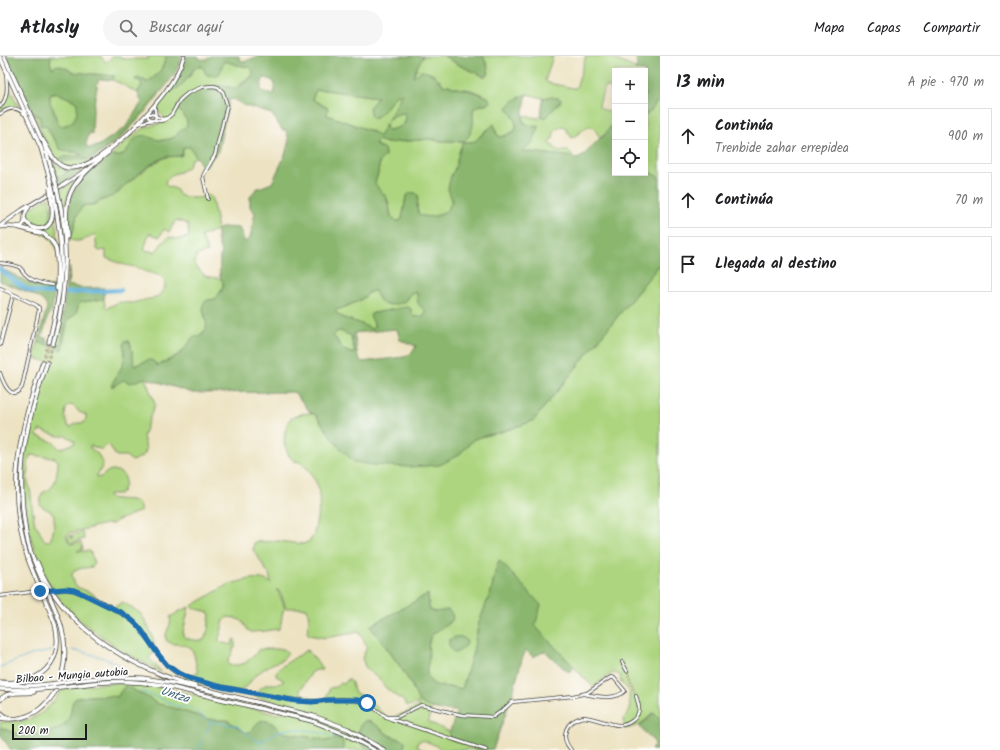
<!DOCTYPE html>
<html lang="es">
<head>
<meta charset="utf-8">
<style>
  body { margin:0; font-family:Kalam,sans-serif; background:#f6f6f6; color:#202124 }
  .controls { position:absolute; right:12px; top:12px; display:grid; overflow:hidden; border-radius:0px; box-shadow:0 4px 16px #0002 }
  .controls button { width:36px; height:36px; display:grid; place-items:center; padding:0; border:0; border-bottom:1px solid #e0e0e0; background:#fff; color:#202124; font:20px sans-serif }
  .scale { position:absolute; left:12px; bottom:10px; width:75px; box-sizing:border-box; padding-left:4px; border:2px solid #1c1c1c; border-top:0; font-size:11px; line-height:14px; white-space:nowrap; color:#1c1c1c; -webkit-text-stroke:3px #fff; paint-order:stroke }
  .stop { position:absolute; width:12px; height:12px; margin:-9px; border:3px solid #1f6fb2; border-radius:50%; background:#fff }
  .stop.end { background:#1f6fb2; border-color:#fff; box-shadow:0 1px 4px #0008 }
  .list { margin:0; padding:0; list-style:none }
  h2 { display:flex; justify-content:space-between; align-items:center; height:52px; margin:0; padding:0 16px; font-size:17px }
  h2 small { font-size:13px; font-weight:400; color:#757577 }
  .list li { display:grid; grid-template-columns:26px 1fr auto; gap:12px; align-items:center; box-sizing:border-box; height:56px; margin:0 8px 8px; padding:0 8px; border:1px solid #e0e0e0; border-radius:0px }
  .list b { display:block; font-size:15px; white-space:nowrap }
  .list p { margin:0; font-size:13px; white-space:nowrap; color:#757577 }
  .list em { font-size:13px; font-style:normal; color:#757577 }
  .icon { flex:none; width:22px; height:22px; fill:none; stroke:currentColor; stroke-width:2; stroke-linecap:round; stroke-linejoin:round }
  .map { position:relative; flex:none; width:660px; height:694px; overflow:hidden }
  header { display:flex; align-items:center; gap:24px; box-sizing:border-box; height:56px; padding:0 20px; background:#fff; border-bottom:1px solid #e0e0e0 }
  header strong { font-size:19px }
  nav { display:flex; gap:22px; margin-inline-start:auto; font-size:14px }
  .search { width:280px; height:36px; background:#f6f6f6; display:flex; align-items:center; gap:10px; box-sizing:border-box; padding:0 14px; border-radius:22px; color:#757577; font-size:15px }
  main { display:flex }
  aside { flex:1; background:#fff }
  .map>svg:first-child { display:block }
  .green { fill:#add580; stroke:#64784e; fill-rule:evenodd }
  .forest { fill:#8ab66e; stroke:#536945; fill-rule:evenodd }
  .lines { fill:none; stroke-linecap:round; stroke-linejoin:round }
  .stream { stroke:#5dafd8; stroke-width:1 }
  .river { stroke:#5dafd8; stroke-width:4.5 }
  .minor-tunnel { stroke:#c3bba2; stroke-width:2.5; stroke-dasharray:2.5 1; stroke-linecap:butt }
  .highway-tunnel { stroke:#c3bba2; stroke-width:3.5; stroke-dasharray:3.5 2; stroke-linecap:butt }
  .minor-casing { stroke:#3b3a35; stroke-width:4 }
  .major-casing { stroke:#3b3a35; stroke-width:4.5 }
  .highway-casing { stroke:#3b3a35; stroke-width:5 }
  .minor { stroke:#fff; stroke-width:2.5 }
  .major { stroke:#fff; stroke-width:3 }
  .highway { stroke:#fff; stroke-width:3.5 }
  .minor-bridge-casing { stroke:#3b3a35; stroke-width:4; stroke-linecap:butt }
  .highway-bridge-casing { stroke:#3b3a35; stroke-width:5; stroke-linecap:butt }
  .minor-bridge { stroke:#fff; stroke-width:2.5 }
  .highway-bridge { stroke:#fff; stroke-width:3.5 }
  .route { stroke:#1f6fb2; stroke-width:5 }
  .labels { text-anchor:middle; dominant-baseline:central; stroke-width:3.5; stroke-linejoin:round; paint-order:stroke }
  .street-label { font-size:11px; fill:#1c1c1c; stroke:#fff }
  .water-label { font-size:12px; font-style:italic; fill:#395e71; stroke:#fff }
</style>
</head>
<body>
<header>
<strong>Atlasly</strong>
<div class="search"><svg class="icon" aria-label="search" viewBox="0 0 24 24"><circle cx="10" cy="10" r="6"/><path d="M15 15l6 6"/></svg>Buscar aquí</div>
<nav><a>Mapa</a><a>Capas</a><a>Compartir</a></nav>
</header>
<main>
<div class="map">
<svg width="660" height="694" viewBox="0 0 660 694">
  <rect width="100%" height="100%" fill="#fff"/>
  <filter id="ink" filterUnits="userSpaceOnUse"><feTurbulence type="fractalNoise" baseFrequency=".025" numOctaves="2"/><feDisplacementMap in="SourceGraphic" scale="8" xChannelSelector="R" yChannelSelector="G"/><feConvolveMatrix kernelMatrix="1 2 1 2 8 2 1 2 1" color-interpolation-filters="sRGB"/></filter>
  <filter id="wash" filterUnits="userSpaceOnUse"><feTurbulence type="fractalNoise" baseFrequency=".012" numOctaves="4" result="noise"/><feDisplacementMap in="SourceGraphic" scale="16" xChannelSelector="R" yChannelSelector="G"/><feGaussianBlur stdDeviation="0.9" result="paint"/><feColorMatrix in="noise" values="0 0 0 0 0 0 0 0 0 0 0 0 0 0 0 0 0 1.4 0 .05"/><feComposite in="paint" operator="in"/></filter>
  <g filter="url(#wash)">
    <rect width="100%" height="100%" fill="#ede3c3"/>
    <!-- green -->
    <g class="green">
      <path d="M 51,0 L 101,0 L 103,4 L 107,6 L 113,0 L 118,0 L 124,3 L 147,3 L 149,2 L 147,0 L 166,0 C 163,13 159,19 147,26 L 143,23 L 140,25 L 142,29 L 138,35 L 138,37 C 129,33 122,27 112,24 L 114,20 L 72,16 C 66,11 59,10 52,13 L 50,6 Z"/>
      <path d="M 423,0 L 444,0 L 461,10 L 483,20 L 489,18 L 487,9 L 483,0 L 553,0 L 545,25 L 549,27 L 573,32 L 576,32 L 586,0 L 607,0 L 635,12 L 636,15 L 615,15 L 615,44 L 611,32 L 606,30 L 603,35 L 599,50 L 602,53 L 615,58 C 615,66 608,78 600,82 L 594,72 L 591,71 L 586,72 L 572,82 L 564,70 C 558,71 552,76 553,83 L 550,84 L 549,85 L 549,87 L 560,96 L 568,94 L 573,101 L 522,95 L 533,86 L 539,71 C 531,69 522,70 523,59 L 537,62 L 540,62 L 541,60 L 544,61 L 560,47 L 561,43 L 552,41 L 543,42 L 527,38 L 512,46 L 507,52 C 513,58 518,67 515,75 L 502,81 L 498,80 L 495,73 L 486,74 L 474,86 L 463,86 C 460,93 459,102 456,110 C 454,117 450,122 449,130 C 448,135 453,140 452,145 C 451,148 448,154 445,156 C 441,160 423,163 419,158 C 416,155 418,143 418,139 L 406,141 L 402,162 L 400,165 L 397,165 C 388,162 391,151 388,144 C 385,138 374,132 375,127 C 375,123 378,121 378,118 C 379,114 378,109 380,105 C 381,101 382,97 384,93 L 375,88 L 378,84 L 387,87 L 430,83 L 440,85 L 464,85 L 470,78 L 473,66 L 473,56 L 474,52 L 477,50 L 485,49 L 490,44 C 484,38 473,34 465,33 C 458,32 455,33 449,29 L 445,31 L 439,23 L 412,22 L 417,11 Z"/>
      <path d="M 224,5 L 227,5 L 237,9 L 251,11 C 253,14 254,16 252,20 L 236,32 L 214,30 L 207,31 L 202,34 L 192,37 L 186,40 L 179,55 C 183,58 190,66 186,72 C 185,72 180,75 180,75 C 178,76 177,79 176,80 C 172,83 165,84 160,84 C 153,84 148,80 141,80 C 138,83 134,86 131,89 C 124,98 124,102 112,100 C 119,90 136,76 147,71 C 153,69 160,68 166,66 L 165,62 L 161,58 L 156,52 L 167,36 L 173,35 L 187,23 L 191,19 L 194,13 L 197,11 L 203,11 L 205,17 L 219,18 Z"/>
      <path d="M 9,31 L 19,52 C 11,50 6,52 0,56 L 0,53 L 6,43 Z"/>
      <path d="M 316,34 L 325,34 L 378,41 C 372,50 366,51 373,62 L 382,56 L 396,39 L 403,38 L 389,63 L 398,58 L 404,57 L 406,60 C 406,62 407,64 405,66 C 403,71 392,75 387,74 L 386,69 L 379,81 L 377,79 L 371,75 L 327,59 L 312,43 Z"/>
      <path d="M 55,36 L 73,44 L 77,47 C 79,60 73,70 59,70 C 55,62 55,54 50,47 L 50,39 Z"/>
      <path d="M 159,37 L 160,38 C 147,54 134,70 119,83 C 114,88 107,92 102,96 C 89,105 73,118 58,105 C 50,99 39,70 34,59 L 37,59 L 40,63 L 46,69 L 52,81 L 57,87 L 60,93 C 67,96 75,95 82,99 L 81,100 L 63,101 L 67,104 L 86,103 L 95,99 L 109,90 L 121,80 Z"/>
      <path d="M 660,43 L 660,123 L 657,120 L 645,113 L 645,59 C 653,54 654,48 660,43 Z"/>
      <path d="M 186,90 L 190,91 L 196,101 L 191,103 L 189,110 L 180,116 L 173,118 L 166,124 L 165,128 L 167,130 L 176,133 L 179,138 L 181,140 C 189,142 201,144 207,138 L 212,143 L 218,173 L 217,174 L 201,180 L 208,196 L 196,199 L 195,209 L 205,220 L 222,223 C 225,231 220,237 215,243 L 208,244 L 203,254 L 207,268 L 206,273 L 200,279 L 192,282 C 184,298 172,302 157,310 L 156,307 L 146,305 L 136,309 L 134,309 L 133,301 L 130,286 L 129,285 L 125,285 C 123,291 126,298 124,304 C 123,311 115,322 112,328 L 123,324 L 129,326 L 145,322 L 155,348 L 143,380 L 146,393 L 145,397 L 143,400 L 132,405 L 126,400 L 117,400 L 115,399 L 110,390 L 108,388 C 105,389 104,393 102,394 L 92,390 L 90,390 L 90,392 L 97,397 L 103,406 L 102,411 L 97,419 L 97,422 C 106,421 106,411 117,415 C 121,417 123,418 125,421 L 125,428 L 122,436 L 119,438 L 109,438 L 108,439 L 108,441 C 116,445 131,442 137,446 C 139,448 140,452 141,455 L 116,465 L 113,468 L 106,468 L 69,477 L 66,480 L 69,486 L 68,480 L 71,479 L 72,483 L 72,479 L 83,476 L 84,483 L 70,487 L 72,488 L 81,486 L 83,493 L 77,495 L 90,495 L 94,507 L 93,510 L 92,511 L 78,513 L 73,515 L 72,520 L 75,529 L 77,531 L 92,537 L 101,545 L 113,552 L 123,546 C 128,550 135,553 140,557 C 147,566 163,595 148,602 L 153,606 L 161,616 L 122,595 L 83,567 L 62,547 L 53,532 L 52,532 C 46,522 40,511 36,499 C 24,462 20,421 27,382 C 32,356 42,331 49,306 L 34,302 L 38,286 L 54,291 L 57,279 L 62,257 L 90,241 L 104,242 L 105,250 L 107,252 L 119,246 L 132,247 L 144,244 L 155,242 L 158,241 L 163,234 L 165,231 L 165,224 L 161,220 L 144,215 L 135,211 L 125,209 L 106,202 L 106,194 L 99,195 L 97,193 L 95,178 C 87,183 78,188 69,183 L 73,176 L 77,159 L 82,151 L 85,149 L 93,149 L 118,137 L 121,134 L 124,130 L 153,108 L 166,101 L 181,100 L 183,97 L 183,93 ZM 176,164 L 188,168 L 189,181 L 178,183 L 169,181 L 161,188 L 155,196 L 144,194 L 149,177 L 159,181 L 164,173 L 169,176 ZM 71,349 L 75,351 L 79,356 L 86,359 L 86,363 L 84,367 L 77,367 L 71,371 L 68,370 C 66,363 63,357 68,350 ZM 40,374 L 58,380 L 66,380 L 74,384 L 75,387 L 60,393 L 53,386 L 37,380 L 37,378 ZM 30,399 L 55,402 L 58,405 C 58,412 56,428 50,433 C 48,435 45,435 42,437 L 40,448 L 41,450 L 50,455 L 54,459 C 54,465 54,478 51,482 C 50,485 49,485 46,485 C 40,481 41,472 35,469 L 32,451 L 30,431 L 28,428 L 27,423 L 29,415 L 28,409 Z"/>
      <path d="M 52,104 L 58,110 L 65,113 L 64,115 L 68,115 L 68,116 L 60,121 L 56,118 Z"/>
      <path d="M 81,120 L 69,135 L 65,152 L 65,164 L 60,135 Z"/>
      <path d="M 49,141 C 50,148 52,156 50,163 C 44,179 18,169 30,153 Z"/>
      <path d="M 53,146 C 56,165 59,184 58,203 L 57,193 L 48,180 L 24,171 L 26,169 C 34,175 42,176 49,170 Z"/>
      <path d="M 660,208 L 660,662 L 653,657 C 643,667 638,671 624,673 L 624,664 L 630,653 L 629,640 L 630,636 L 621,626 L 620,619 L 614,617 L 611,618 L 593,631 L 535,570 L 499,504 L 494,520 L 492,533 L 479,566 L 473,596 L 462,633 C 458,632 453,631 449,631 C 443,630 433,631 429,624 C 426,621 427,615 426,611 L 427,610 C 428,601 427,584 433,578 C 438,573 445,571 450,567 C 454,563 453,557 448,554 L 435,556 L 430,554 L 429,551 L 428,538 L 370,570 L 394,602 L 407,621 L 420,646 L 432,652 L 429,661 L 429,666 L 450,676 L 455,685 L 482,694 L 441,694 C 437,689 428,686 422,684 L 418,686 L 417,689 L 419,692 L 424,694 L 402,694 L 405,688 L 404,685 L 389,679 L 376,669 L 368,665 L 358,675 L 372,694 L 343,694 L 342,685 L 340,682 L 325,685 L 321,683 L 285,677 C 277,675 276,667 267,665 C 264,665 264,664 261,665 C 254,668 253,676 246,677 L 227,664 L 218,664 L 208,663 L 164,649 L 158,648 L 147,641 L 128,631 L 124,631 L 117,641 C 110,639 81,639 75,643 C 70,647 72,658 68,664 C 64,671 50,677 42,678 C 38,678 35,678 32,678 C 30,678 28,679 26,679 C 17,680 8,674 0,671 L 0,666 C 35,666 42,661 63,633 L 97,628 L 118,627 L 135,627 L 148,629 L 187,637 L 276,658 L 295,651 L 254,640 C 259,633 264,627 273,628 C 277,628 279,628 283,626 L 283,624 L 276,620 C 276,619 276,618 276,616 C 279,611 301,598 307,594 L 319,608 L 322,614 L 316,614 L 312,616 L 301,633 L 300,635 L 301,637 L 321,645 L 325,644 L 330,632 L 336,631 L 340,627 L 344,628 L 348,623 C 354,626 352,632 355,637 C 360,639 365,641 369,644 C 375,648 384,662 391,662 C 396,661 402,658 406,656 C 411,653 417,652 419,647 L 408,650 L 406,649 L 402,643 L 397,641 L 385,631 L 379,623 L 366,613 L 362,602 L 367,591 L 359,576 L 325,582 L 309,579 L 307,576 L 309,563 L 307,552 L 286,552 L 281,538 L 277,533 L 285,552 C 280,559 283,566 279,573 L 270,574 L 266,575 L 251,576 L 248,574 L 242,565 L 235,562 L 228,561 L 226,562 L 224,565 L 220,579 L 219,582 L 219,586 L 232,589 L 233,584 L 235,583 L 235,592 L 233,592 C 234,601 225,601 229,609 L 237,609 L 246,607 L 250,602 L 255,599 L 258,594 L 262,593 L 284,593 L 288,597 C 283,606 278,605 270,609 C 266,612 261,615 257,618 C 248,626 250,632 237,636 L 181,623 L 198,616 C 195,609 196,601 192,594 C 187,586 173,591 166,584 C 164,575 173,569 170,561 L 180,555 L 189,551 L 183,576 L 183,580 C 188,584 198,585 204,584 L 208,574 L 210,558 L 207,556 L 191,551 L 193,549 L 229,528 C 244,525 258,518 271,527 L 269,518 L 267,516 L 257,499 L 253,494 L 254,486 L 278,485 L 303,488 L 310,485 L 314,478 L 320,447 L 318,430 L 310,415 L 300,406 L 294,405 L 289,400 L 284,387 L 285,376 L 288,365 L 293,361 L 301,358 L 311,357 L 316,359 L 322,368 L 460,398 L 474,383 L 488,379 L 498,377 L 533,365 ZM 460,581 L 466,584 L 466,589 L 460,594 L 454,597 L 452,595 Z"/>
      <path d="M 373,235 L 375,235 C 377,239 379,244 382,246 C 385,250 402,248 406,245 C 410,240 408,235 417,237 L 425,255 L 424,260 L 415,261 L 412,258 L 411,253 L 391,254 L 373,257 L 371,259 L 374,268 L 374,271 L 372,273 L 359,267 L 344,262 L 336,257 L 336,254 C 345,251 353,248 362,243 C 366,240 368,236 373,235 Z"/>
      <path d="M 340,275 L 352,280 L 351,283 L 355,297 C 344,299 339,286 333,279 L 336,276 Z"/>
    </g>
    <!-- forest -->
    <g class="forest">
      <path d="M 7,0 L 51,0 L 50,6 L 52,12 L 58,9 L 67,12 L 72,16 L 115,20 L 112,24 L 101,23 L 98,25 L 93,55 L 92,78 L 89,77 L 86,88 L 88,92 L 98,90 L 125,72 L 142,46 C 137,38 137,37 142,29 L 140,25 L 135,24 L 135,23 L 139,22 L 147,26 C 159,19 163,13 166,0 L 182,0 C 178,14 170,25 161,36 L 160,35 C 146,55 110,96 87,103 C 79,105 70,103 63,106 L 60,102 L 63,101 L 80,100 L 82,99 C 75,95 67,96 60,93 C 56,84 50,79 46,69 L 41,70 L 40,63 L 38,59 L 34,59 ZM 55,36 L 73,44 L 77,47 C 79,60 73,70 59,70 C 55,62 55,54 50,47 L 50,39 Z"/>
      <path d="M 186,0 L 198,0 L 200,3 C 204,4 208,3 210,0 L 239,0 L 240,4 L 244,6 L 259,0 L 423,0 L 417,11 L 413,21 L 421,15 C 433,16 437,21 444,30 L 448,29 L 456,32 L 464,33 L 477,37 L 488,41 L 490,45 L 489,47 C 485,49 477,49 474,52 C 472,55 473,59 473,62 C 474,71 471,79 464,85 L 440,85 L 430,83 L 387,87 L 378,84 L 375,89 L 384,93 L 385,97 L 385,100 L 380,105 L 378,117 L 375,127 L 380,135 L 386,140 L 391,160 L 394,164 L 396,165 L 400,165 L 402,162 L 406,141 C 408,137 412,136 416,137 L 418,139 C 418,144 416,154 419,158 C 424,163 442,160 446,155 C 449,152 451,148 452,144 L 448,133 L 449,128 L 451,120 L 455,112 L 460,93 L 463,86 L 471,86 L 475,85 L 494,68 L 496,77 L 499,81 L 505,80 L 515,75 C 518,67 513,58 507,52 C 512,45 519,41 527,38 L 523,56 L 523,66 L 528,69 L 539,71 L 533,86 L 522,95 L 573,101 L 576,103 L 579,102 L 584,99 L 600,82 L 604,80 L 615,64 L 615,117 L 645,117 L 645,113 L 646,113 L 657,120 L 660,123 L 660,208 L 533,365 L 498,377 L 488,379 L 474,383 L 460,398 L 440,409 L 410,411 L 373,409 L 354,406 L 337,389 L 316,359 L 311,357 L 294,336 L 193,337 L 145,322 L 131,327 L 123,324 L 112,331 L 111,330 L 112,328 C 115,322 123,311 124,304 C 126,298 122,291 125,285 L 129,285 L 131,289 L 134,309 C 144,309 150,297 157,310 L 179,299 L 189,287 L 192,282 C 194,281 198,280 201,279 C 215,270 196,249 206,245 C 209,243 213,244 215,243 C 217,240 222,235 223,232 C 225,227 221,224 220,220 C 219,214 220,207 220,200 L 222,199 L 217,183 L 217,174 L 224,171 L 239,172 L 245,186 L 250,182 L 255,157 L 250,151 L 250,141 L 256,133 L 272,127 L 285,99 L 289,84 L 286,74 L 282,74 L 272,58 L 243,49 L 234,43 L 229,44 L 218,95 L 205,111 L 202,110 L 190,91 L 185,91 L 183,92 L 182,99 C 176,101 171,100 166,101 C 150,106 137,120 124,130 L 121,134 L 113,140 L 100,145 L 93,149 L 85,149 L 82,151 L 77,159 L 74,172 L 69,183 L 67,182 C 68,174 68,166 68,157 C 71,127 89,116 112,100 C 132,103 126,85 140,80 C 145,78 150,82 155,83 C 161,85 171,84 176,80 C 178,78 178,77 180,75 C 183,72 188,72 187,66 C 186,59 179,57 177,51 L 179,48 L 189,38 L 207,31 L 219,30 L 236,32 L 250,23 L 253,18 L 252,13 L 250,11 L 237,9 L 224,5 C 221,9 222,14 219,18 C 216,20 207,21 205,17 C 204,15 204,13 203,11 C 200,11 199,10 196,11 C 193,13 192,17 190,19 C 185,26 178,35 169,35 L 180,17 ZM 265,22 C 275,24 277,28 274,38 L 272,38 L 266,37 L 261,34 L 261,30 L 263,23 ZM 316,34 L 325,34 L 378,41 L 369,52 L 370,59 L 374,63 L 383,56 L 396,39 L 402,38 L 387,66 C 391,61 398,57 404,57 L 406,60 L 405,67 L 400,71 L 389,74 L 386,73 L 386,67 L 379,81 L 377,79 L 371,75 L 327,59 L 328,52 L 312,43 ZM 373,235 L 375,235 C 377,239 380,247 384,248 C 388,250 402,248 405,245 C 410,240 408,235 417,237 C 417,248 418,248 425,255 L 424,260 L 415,261 L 412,258 L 410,252 L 406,251 L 374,257 L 371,258 L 370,260 L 374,267 L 374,271 L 372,273 L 359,267 L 344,262 L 336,257 L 336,254 C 345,251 353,248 362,243 C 366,240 368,236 373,235 ZM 397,273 L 400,284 L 416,290 L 412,297 L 404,301 L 362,306 L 360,304 L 358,301 L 354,277 ZM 340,275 L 352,280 L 352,285 L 355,297 C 344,299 339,286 333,280 L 336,276 Z"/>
      <path d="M 444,0 L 483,0 L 488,12 L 488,19 L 486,20 L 483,20 L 461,10 Z"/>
      <path d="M 636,0 L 660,0 L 660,43 C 653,49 654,54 645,59 L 645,15 L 636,15 L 635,12 L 637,12 Z"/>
      <path d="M 548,41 L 559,42 L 561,44 L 546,62 L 541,60 L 543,42 Z"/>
      <path d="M 84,111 L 86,112 L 59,129 L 56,118 L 60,121 L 68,116 L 68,115 L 64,115 L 65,113 L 77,113 Z"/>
      <path d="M 70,211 L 68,229 L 80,232 L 104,232 L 104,243 L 79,247 L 77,255 L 75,259 L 68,264 L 62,294 L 38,286 L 45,258 C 46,255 48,252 46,249 C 42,239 10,230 0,225 L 0,215 L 4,214 L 32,228 L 38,230 L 39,229 L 50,231 L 52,230 L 55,230 L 52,254 L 48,260 L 42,281 L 47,283 L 46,286 L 56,288 L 57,287 L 61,288 C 63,277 66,266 63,255 L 68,214 Z"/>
      <path d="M 499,504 L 541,549 L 535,570 L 574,611 L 571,615 L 567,615 L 545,595 L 533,601 L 526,594 L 522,603 L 512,640 L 493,693 L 482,694 L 455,685 L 449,682 L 449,678 L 457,655 C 448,655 427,653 421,647 C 416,643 412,628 408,623 C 397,604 383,587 370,570 L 428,538 L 429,551 L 430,554 L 435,556 L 448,554 L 451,557 L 453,562 C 449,571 437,572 431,580 C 427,586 429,595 429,601 C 429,606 427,609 427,613 C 426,624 433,630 444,631 C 446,631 448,631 450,631 C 454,631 458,632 462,633 L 473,596 L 479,566 L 492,533 L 494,520 Z"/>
      <path d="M 455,581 C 461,580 465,581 467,587 C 465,592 459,596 454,597 C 451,595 448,588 449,584 Z"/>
      <path d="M 126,630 L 147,641 L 158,648 L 164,649 L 208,663 L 218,664 L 226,664 L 246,677 C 253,676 254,668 261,665 C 264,664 264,665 267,665 C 276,667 277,675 285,677 L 321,683 L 325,685 L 340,682 L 343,685 L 343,694 L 11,694 L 0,678 L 0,671 C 8,674 17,680 26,679 C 27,679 28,678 29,678 C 33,677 37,678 42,678 C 50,677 64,671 68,664 C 72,658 70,647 75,643 C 81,639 110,639 117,641 L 124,631 Z"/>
      <path d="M 653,657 L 660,662 L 660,694 L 651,694 L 655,687 L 639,670 L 647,664 Z"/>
      <path d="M 364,665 C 376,665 381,675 390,680 C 394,682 399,682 403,684 L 405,685 L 405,688 L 402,694 L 372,694 L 363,690 L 358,677 L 362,667 Z"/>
    </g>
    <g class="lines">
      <!-- stream -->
      <g class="stream">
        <path d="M 72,594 C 92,598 110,602 126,614"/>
        <path d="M 0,611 L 31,599 L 52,595"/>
        <path d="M 140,635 L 161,643 L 177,650 L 190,652 L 211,666 L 237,670 L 251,680 L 266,694"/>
        <path d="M 206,677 L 210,667"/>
        <path d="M 257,685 L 266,683 L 278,675 L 292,673 L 313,675 L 337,681"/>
        <path d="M 199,694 L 202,684"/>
      </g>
      <!-- river -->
      <g class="river">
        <path d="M 0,213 C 7,219 21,231 29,234 C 37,237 47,237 55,237"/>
        <path d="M 65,237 L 121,234"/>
      </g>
    </g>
  </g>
  <g filter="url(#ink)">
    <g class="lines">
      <!-- minor-tunnel -->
      <path class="minor-tunnel" d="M 627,615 L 636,640"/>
      <!-- highway-tunnel -->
      <g class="highway-tunnel">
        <path d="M 43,306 L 49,286"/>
        <path d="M 47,307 L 53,288"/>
      </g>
      <!-- minor casing -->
      <g class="minor-casing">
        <g id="minor">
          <path d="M 0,51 C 9,41 7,29 6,17"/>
          <path d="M 0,58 C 8,52 17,50 24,58"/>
          <path d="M 156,60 L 162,63 L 167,62"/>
          <path d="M 151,64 L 148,61 L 147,57 L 155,59"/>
          <path d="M 154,64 L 160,65 L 165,64 L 172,58 L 179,45 L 182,42 L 188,37 L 202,31 L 213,30 L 218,31 L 223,36 L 227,49 L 215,99 L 204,118 L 203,121 L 208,143"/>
          <path d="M 138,68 L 147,65 L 155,64 C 157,60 154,54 155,49"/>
          <path d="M 0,207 C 6,208 13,208 19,211 C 22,213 23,216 25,218 C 32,226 42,228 52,229"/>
          <path d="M 0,232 L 36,249 L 39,252 L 39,254 L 22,331 C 11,347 3,326 0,317"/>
          <path d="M 0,289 L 13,239"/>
          <path d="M 66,533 C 83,534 129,559 140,572 C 153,587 160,608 179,618 C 199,628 232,633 255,637 C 271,640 288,644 305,645 C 313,646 319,645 326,644 C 338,643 352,642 363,646 C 373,649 381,659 391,663 L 486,694"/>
          <path d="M 0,540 L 31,536"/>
          <path d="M 622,606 L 627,615"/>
          <path d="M 386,661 L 397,661 L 421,649 L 462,659 L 493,661 L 503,654 L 512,646 L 573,640 L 587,637 L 611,621 L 614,622 L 625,635 C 614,645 597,640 584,638"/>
          <path d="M 571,694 C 559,680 566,664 584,661 C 595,662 607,668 618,669 C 628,670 639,662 639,652 C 639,648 637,644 636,640"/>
        </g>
      </g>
      <!-- major casing -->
      <g class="major-casing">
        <g id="major">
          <path d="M 131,75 C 151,53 175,30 184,0"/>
          <path d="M 99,104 L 109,96"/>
          <path d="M 0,170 L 22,154 L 63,129 L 87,113"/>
          <path d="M 0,171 C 7,170 17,172 22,170 L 25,166 C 24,159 25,156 29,151"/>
        </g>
      </g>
      <!-- highway casing -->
      <g class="highway-casing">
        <g id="highway">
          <path d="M 4,0 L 41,82 C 48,90 50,101 59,108 C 79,124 116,88 131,75"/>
          <path d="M 0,1 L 41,92 L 52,131"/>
          <path d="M 44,88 L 56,128"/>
          <path d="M 25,164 C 32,175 48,177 52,162 C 53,155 52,148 51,142"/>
          <path d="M 17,171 L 44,178 C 48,181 52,185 55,190 C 59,200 57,222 57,233"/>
          <path d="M 67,181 C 66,161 64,142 77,126 C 84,117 92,110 100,103"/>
          <path d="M 49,286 C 55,262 60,238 61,213 C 62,188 58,164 54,140"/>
          <path d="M 53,288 C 64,249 68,205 63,165 C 62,156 60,147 58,138"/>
          <path d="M 37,506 C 58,560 108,597 160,618 C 171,623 183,626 195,630"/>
          <path d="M 77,624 L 110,621 L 142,622 L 168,626 L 211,635 L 313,660 L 348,673 L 384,694"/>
          <path d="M 0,626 C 39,630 65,608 55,568 C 47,546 36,525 28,503 C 5,434 20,371 43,306"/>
          <path d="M 0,629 L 26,630 L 51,628"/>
          <path d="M 78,629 C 107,624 132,624 162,629 L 312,665 L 347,679 L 374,694"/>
          <path d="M 0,633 L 25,634 L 52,632"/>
          <path d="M 0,644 C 8,634 23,638 34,636"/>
          <path d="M 0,656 L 5,660 L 9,662"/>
          <path d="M 0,662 C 15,665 31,661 42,651 C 53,642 59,631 62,618 C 74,572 45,538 31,497 C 25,479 23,460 22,440 C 19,393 32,352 47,307"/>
        </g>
      </g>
      <!-- minor -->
      <use href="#minor" class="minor"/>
      <!-- major -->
      <use href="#major" class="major"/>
      <!-- highway -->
      <use href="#highway" class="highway"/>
      <!-- minor-bridge casing -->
      <g class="minor-bridge-casing">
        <path id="minor-bridge" d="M 31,536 L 66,533"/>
      </g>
      <!-- highway-bridge casing -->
      <g class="highway-bridge-casing">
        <g id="highway-bridge">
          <path d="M 56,128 L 58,138"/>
          <path d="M 52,131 L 54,140"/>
          <path d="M 50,132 L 51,142"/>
          <path d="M 51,628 L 77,624"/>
          <path d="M 52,632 L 78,629"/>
        </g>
      </g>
      <!-- minor-bridge -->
      <use href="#minor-bridge" class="minor-bridge"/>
      <!-- highway-bridge -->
      <use href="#highway-bridge" class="highway-bridge"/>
    </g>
  </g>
  <g class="lines" filter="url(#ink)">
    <!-- route -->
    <path class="route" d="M 40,535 L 66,533 L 74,534 L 83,538 L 122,557 L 133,565 L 139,571 L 158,598 L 167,609 L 178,617 L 191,623 L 222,631 L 296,645 L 312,646 L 328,644 L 358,644 L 367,647"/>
  </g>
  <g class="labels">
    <!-- street labels -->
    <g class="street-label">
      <text transform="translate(72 620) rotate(-4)">Bilbao - Mungia autobia</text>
    </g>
    <!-- water labels -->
    <g class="water-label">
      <text transform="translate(175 639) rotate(18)">Untza</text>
    </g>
  </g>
</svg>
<div class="controls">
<button>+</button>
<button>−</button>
<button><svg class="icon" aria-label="locate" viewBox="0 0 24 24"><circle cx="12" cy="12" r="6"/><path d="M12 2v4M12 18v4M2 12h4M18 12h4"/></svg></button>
</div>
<div class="scale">200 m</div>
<div class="stop" style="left:367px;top:647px"></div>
<div class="stop end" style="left:40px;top:535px"></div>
</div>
<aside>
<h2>13 min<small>A pie · 970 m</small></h2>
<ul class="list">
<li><svg class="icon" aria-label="ahead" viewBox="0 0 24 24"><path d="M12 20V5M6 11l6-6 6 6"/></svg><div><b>Continúa</b><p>Trenbide zahar errepidea</p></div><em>900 m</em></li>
<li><svg class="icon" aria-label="ahead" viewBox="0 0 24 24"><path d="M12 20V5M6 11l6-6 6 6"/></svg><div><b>Continúa</b></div><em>70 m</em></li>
<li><svg class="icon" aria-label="arrive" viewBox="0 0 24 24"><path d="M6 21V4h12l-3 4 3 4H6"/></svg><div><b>Llegada al destino</b></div></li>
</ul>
</aside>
</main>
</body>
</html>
